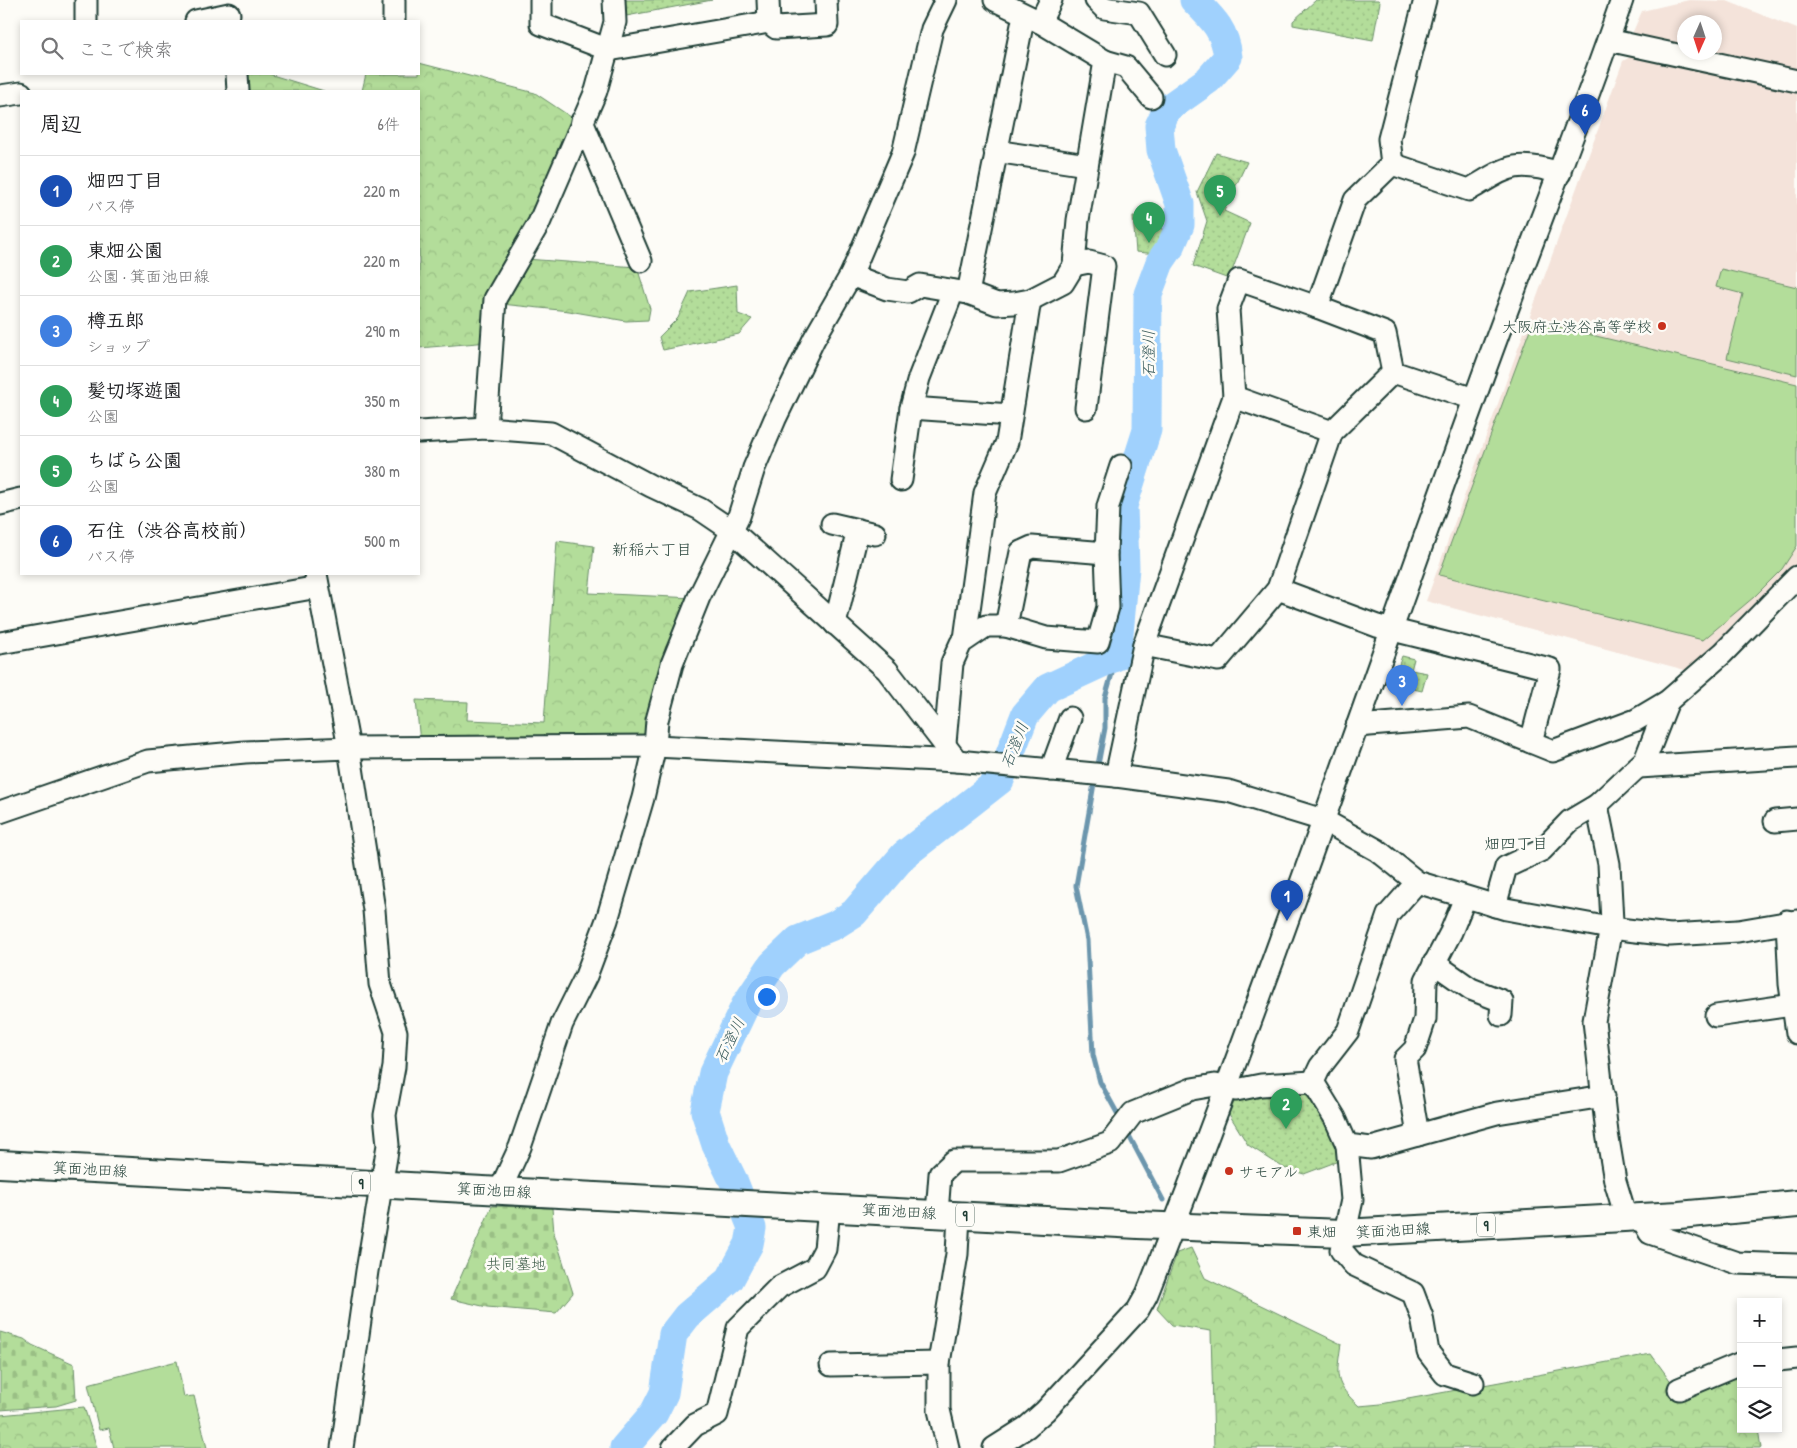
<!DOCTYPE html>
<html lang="ja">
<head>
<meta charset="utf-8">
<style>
  body { margin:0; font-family:"Patrick Hand","Klee One",sans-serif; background:#f6f6f6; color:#202124 }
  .controls { position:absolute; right:15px; bottom:15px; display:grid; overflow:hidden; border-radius:0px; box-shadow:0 2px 8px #0003 }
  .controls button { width:45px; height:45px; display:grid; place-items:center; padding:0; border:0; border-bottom:1px solid #e0e0e0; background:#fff; color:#202124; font:25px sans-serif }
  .compass { position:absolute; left:1677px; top:15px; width:45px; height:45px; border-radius:50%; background:#fff; box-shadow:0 2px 8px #0003; rotate:183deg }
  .you { position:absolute; left:766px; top:996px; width:18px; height:18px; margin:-12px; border:4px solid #fff; border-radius:50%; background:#1a73e8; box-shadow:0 0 0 8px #1a73e833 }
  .badge { display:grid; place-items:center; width:32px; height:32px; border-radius:50%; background:#b45309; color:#fff; font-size:16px; font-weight:700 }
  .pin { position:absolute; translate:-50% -41px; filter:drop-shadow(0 1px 2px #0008) }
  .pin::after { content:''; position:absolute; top:26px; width:18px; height:15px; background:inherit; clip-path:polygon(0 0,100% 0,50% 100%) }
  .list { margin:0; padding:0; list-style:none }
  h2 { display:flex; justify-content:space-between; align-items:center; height:65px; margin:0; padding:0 20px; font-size:21px }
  h2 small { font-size:16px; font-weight:400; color:#757577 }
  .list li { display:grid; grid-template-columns:32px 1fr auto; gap:15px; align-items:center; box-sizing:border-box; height:70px; padding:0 20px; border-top:1px solid #e0e0e0 }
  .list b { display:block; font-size:19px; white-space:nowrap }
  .list p { margin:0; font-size:16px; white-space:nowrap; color:#757577 }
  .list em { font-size:16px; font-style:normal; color:#757577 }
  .icon { flex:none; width:28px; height:28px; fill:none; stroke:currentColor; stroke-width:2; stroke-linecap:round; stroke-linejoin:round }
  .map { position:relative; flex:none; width:1797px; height:1448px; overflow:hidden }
  .search { position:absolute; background:#fff; box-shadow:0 2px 8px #0003; left:20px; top:20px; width:400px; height:55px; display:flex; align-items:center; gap:12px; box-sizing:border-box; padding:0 18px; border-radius:0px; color:#757577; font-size:19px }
  .panel { position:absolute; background:#fff; box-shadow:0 2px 8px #0003; left:20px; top:90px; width:400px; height:485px; border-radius:0px }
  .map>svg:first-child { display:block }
  .built { fill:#f4e3da }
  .green { fill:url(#green-dots); stroke:#698d67 }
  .forest { fill:url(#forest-crowns); stroke:#698d67 }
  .cemetery { fill:url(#cemetery-stones); stroke:#698d67 }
  .pitch { fill:#b3dd9a; stroke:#698d67 }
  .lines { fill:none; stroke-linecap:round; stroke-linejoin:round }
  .stream { stroke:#6c96ad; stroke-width:5 }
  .river { stroke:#a0d1fd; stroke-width:29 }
  .minor-casing { stroke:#1f3d34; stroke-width:25 }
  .major-casing { stroke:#1f3d34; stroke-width:30 }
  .minor { stroke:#fdfcf7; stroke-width:21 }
  .major { stroke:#fdfcf7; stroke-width:26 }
  .poi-dot { fill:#c8321e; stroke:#fdfcf7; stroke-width:2 }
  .labels { text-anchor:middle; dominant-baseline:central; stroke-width:5; stroke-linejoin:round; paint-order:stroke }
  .shield { fill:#fdfcf7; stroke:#62766e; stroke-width:1 }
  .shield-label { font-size:14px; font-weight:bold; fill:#1f3d34 }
  .poi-label { font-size:15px; fill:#1f3d34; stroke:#fdfcf7; text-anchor:start }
  .street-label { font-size:15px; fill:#1f3d34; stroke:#fdfcf7 }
  .park-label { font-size:15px; fill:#3d5d48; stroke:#fdfcf7 }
  .water-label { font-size:16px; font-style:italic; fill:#395b5c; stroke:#fdfcf7 }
  .neighbourhood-label { font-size:16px; fill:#1f3d34; stroke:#fdfcf7 }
</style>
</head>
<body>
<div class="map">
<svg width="1797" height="1448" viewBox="0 0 1797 1448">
  <defs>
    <pattern id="green-dots" width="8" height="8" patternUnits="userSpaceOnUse" patternTransform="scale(1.25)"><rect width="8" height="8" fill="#b3dd9a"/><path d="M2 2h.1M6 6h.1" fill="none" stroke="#9abf85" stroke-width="1.8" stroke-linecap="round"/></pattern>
    <pattern id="forest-crowns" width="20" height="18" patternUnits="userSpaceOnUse" patternTransform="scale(1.25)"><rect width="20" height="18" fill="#b3dd9a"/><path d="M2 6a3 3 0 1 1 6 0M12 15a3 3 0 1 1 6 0" fill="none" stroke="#9abf85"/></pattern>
    <pattern id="cemetery-stones" width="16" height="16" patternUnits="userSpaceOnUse" patternTransform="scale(1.25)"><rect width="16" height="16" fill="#b3dd9a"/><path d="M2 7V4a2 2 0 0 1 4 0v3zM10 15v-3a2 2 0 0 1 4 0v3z" fill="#9abf85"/></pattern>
  </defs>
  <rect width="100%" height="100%" fill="#fdfcf7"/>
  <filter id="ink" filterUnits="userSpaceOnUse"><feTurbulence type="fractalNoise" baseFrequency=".02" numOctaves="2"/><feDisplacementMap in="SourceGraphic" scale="10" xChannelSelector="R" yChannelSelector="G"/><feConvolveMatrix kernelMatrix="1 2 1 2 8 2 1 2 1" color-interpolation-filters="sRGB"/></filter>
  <g filter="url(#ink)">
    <!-- built -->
    <g class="built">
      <path d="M 1689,0 L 1727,1 L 1797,29 L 1797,72 L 1714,52 L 1714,22 L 1684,22 L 1684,50 L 1632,34 L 1642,11 Z"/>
      <path d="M 1635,54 L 1797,89 L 1797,562 L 1790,572 L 1719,648 L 1689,671 L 1426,601 L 1623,61 Z"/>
    </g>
    <!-- green -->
    <g class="green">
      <path d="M 620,0 L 712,0 L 621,17 Z"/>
      <path d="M 1316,0 L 1378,0 L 1380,2 L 1373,40 L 1293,25 L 1293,21 Z"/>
      <path d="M 1216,153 L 1247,162 L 1224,211 L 1250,223 L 1229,279 L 1193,266 L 1207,221 L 1197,192 Z"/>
      <path d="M 1151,216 L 1166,234 L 1158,254 L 1136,252 L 1133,217 Z"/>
      <path d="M 737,285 L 738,314 L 752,319 L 739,334 L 663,350 L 659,337 L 678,318 L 690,292 Z"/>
      <path d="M 1402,656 L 1414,659 L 1411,670 L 1427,673 L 1422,691 L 1392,684 Z"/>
      <path d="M 1310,1089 L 1324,1108 L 1341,1160 L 1304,1174 L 1284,1168 L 1248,1145 L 1229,1114 L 1238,1093 Z"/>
    </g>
    <!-- forest -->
    <g class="forest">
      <path d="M 419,63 L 535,93 L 574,119 L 489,342 L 419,348 L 419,91 L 362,91 L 366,74 L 419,74 Z"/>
      <path d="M 242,74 L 269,74 L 324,91 L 244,91 Z"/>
      <path d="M 525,259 L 637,267 L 650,309 L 648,320 L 626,321 L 569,311 L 501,304 Z"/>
      <path d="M 557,541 L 594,546 L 589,593 L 694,598 L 652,741 L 420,743 L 416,700 L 468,702 L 467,720 L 544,723 Z"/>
      <path d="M 1191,1248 L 1205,1278 L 1341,1344 C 1336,1377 1334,1383 1359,1406 L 1381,1404 L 1651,1354 L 1680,1394 L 1741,1371 L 1741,1429 L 1758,1429 L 1761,1448 L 1214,1448 L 1211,1331 L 1172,1325 L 1157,1309 L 1177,1253 Z"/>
      <path d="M 84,1407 L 97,1448 L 0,1448 L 0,1415 Z"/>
    </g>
    <!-- cemetery -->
    <g class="cemetery">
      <path d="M 492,1206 L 552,1208 L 554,1233 L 573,1293 L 556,1313 L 487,1307 L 451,1299 Z"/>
      <path d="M 0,1332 L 24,1339 L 32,1345 L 74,1364 L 76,1400 L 56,1406 L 0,1410 Z"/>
    </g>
    <!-- pitch -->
    <g class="pitch">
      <path d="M 1721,269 L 1797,287 L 1797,375 L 1727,358 L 1743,294 L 1716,287 Z"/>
      <path d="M 1533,321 L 1797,384 L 1797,546 L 1782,569 L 1754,597 L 1703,640 L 1439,575 Z"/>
      <path d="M 177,1361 L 184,1397 L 194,1396 L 207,1448 L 114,1448 L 109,1428 L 99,1430 L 88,1384 Z"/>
    </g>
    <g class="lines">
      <!-- stream -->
      <g class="stream">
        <path d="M 1097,770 L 1105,728 L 1105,698 L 1117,656"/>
        <path d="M 1095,778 L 1076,886 L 1087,940 L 1093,1055 L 1100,1082 L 1121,1120"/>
        <path d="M 1126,1130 L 1163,1200"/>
      </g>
      <!-- river -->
      <path class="river" d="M 624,1448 L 654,1413 L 664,1393 L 673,1334 L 687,1316 L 730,1279 L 749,1244 L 752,1228 L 734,1182 L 716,1145 L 705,1111 L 713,1073 L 746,1004 L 772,965 L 798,940 L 835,925 L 854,913 L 904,855 L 1000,780 L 1025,715 L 1048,688 L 1117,656 L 1125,568 L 1123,506 L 1147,430 L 1148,294 L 1160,262 L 1171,246 L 1180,225 L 1180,204 L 1161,150 L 1159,126 L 1167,109 L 1208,80 L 1228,57 C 1225,30 1213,19 1194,0"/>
      <!-- minor casing -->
      <g class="minor-casing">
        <g id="minor">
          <path d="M 86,0 L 86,21"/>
          <path d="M 541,0 L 541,24 L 609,50 L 769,22"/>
          <path d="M 768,0 L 769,22 L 776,28 L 827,25 L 826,0"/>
          <path d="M 995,0 L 1040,22 L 1105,61 L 1078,220 L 1074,265"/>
          <path d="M 1096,0 L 1104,8 L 1139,13 L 1165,55"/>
          <path d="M 196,21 L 229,14"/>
          <path d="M 394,21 L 394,0"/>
          <path d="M 1040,22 L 1051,0"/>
          <path d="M 1608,40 L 1797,81"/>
          <path d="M 1105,61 L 1126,67 L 1151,97"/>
          <path d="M 237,74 L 238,91"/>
          <path d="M 0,96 L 21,93"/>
          <path d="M 582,121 L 641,261"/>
          <path d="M 995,151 L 1087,165"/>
          <path d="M 1392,164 L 1389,139 L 1425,0"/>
          <path d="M 851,275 L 887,289 L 908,292 L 920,285 L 968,293 L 997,304 L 1014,303 L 1030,300 L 1063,283 L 1074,265 L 1089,262 L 1104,266 L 1086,408"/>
          <path d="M 968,293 L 1024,15"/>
          <path d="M 1317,307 L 1385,333 L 1393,372 L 1474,399"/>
          <path d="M 1234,397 L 1332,432"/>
          <path d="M 911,408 L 1011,415"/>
          <path d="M 486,428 L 495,299 L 539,223 L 596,91 L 615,22 L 614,0"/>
          <path d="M 419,432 L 486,428 L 551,433 L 651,486 L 700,509 L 731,530 L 887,670 L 957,761"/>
          <path d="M 901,480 L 911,408 L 919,378 L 953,291"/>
          <path d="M 0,504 L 21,499"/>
          <path d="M 832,524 L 875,534"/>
          <path d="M 316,574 L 349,748 L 374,910 L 380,984 L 396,1032 L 394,1067 L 385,1115 L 388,1145 L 367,1271 L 342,1448"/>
          <path d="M 1278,589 L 1377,626 L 1550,669 L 1531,742"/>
          <path d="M 835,624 L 858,530"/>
          <path d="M 1006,626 L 1021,552 L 1032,547 L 1106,553"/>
          <path d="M 965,639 L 985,493 L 1007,442 L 1030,300"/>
          <path d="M 0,643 L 318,587"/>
          <path d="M 1144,645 L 1218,660 L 1278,589 L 1332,432 L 1393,372"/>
          <path d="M 1357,726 L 1469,717 L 1553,751 L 1636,720 L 1668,701 L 1723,653 L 1797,577"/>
          <path d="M 945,743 L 952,663 L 961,643 L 986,626 L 1006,626 L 1046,638 L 1098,642 L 1108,607 L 1106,553 L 1108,506 L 1121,466"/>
          <path d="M 1639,767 L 1797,757"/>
          <path d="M 1051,770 L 1070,718"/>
          <path d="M 1116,776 L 1144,645 L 1234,397 L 1228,309 L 1239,280 L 1317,307 L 1355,200 L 1392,164 L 1469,190 C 1508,167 1514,159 1560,173"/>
          <path d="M 1597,805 L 1609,864 L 1612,922 L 1594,1021 L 1607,1133 L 1615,1181 L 1626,1217"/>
          <path d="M 0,812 L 148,761 L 245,752 L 349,748 L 655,746 L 957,761 L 1116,776 L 1228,791 L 1323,820 L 1377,850 L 1417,882 L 1506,909 L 1610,928 L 1670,935 L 1738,931 L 1797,921"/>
          <path d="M 1775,821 L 1797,819"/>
          <path d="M 1417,882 L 1388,915 L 1348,1031 L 1320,1067 L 1313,1082 L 1335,1118 L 1347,1145 L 1371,1148 L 1497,1113 L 1604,1096"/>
          <path d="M 1495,906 L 1506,867 L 1542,850 L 1570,821 L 1597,805 L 1645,760 L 1668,701"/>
          <path d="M 1787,921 L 1790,984 L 1797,1033"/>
          <path d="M 1434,963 L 1471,989 L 1502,1001 L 1501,1015"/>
          <path d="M 1716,1016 L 1792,1005"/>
          <path d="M 1418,1135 L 1405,1059 L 1415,1049 L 1425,1019 L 1426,980 L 1451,932 L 1465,898"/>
          <path d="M 1347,1145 L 1352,1200 L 1341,1250 L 1354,1265 L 1413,1293 L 1422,1317 L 1428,1352 L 1445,1374 L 1473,1383"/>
          <path d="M 500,1190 L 520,1147 L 562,1024 L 586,976 L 607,920 L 643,798 L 655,746 L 657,720 L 672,664 L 699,597 L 739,516 L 754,468 L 775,419 L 814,339 L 851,275 L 903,153 L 932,29 L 946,0"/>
          <path d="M 937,1213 L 940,1174 L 954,1161 L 1059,1161 L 1110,1143 L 1133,1113 L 1192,1089 L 1215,1085 L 1236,1090 L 1261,1085 L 1313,1082"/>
          <path d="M 1641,1217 L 1650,1233 L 1737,1263 L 1797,1265"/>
          <path d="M 1778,1360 L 1797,1358"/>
          <path d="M 831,1365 L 939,1363"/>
          <path d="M 1679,1389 L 1741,1363"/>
          <path d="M 673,1448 L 695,1425 L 717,1414 L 738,1328 L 779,1287 L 815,1268 L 825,1249 L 829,1208"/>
          <path d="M 948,1448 L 939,1410 L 939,1363 L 957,1254 L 959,1215"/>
          <path d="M 994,1448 L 1027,1427 L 1045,1411 L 1138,1310 L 1147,1294 C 1263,1000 1365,700 1473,403 C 1521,268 1575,136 1622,0"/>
        </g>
      </g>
      <!-- major casing -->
      <g class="major-casing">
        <path id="major" d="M 0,1164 L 1138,1225 L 1343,1233 L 1679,1215 L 1797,1204"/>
      </g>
      <!-- minor -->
      <use href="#minor" class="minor"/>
      <!-- major -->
      <use href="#major" class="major"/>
    </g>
  </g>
  <!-- markers -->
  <g class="poi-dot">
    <circle cx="1662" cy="326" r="5"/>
    <circle cx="1229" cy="1171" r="5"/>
    <rect x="1292" y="1226" width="10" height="10" rx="2.5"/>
  </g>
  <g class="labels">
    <!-- shield labels -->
    <g class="shield">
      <rect x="352" y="1171.5" width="18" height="23" rx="4"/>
      <rect x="956" y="1203.5" width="18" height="23" rx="4"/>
      <rect x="1477" y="1213.5" width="18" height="23" rx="4"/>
    </g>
    <g class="shield-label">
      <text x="361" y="1183">9</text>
      <text x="965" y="1215">9</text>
      <text x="1486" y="1225">9</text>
    </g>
    <!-- poi labels -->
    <g class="poi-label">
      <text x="1652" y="326" text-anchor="end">大阪府立渋谷高等学校</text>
      <text x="1239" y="1171">サモアル</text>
      <text x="1307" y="1231">東畑</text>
    </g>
    <!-- street labels -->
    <g class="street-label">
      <text transform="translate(90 1169) rotate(3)">箕面池田線</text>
      <text transform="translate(494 1190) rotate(3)">箕面池田線</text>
      <text transform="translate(899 1211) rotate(3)">箕面池田線</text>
      <text transform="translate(1393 1230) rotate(-3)">箕面池田線</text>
    </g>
    <!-- park labels -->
    <g class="park-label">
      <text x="516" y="1263">共同墓地</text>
    </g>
    <!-- water labels -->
    <g class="water-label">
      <text transform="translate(1148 354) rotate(-90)">石澄川</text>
      <text transform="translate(1014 745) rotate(-68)">石澄川</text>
      <text transform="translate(729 1040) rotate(-64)">石澄川</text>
    </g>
    <!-- neighbourhood labels -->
    <g class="neighbourhood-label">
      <text x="652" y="549">新稲六丁目</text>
      <text x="1516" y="843">畑四丁目</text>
    </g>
  </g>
</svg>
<div class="controls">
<button>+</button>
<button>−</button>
<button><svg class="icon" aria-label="layers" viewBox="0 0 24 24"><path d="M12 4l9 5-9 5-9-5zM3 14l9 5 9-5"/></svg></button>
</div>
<svg class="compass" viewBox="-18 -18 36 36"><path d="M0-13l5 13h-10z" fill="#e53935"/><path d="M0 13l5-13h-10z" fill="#757577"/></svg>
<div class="you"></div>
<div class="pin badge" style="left:1287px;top:921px;background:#1a4fb4">1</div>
<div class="pin badge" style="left:1286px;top:1129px;background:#2e9e5b">2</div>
<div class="pin badge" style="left:1402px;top:706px;background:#3f7fe0">3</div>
<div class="pin badge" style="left:1149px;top:243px;background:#2e9e5b">4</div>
<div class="pin badge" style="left:1220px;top:216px;background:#2e9e5b">5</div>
<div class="pin badge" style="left:1585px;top:135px;background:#1a4fb4">6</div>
<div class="search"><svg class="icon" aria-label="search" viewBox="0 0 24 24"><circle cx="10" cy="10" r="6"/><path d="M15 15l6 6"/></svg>ここで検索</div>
<section class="panel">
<h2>周辺<small>6件</small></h2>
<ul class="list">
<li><span class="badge" style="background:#1a4fb4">1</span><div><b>畑四丁目</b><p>バス停</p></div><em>220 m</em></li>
<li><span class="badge" style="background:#2e9e5b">2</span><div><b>東畑公園</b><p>公園 · 箕面池田線</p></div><em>220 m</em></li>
<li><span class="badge" style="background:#3f7fe0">3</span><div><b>樽五郎</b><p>ショップ</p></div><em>290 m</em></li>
<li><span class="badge" style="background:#2e9e5b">4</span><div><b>髪切塚遊園</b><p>公園</p></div><em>350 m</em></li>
<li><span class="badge" style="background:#2e9e5b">5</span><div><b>ちばら公園</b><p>公園</p></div><em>380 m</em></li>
<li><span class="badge" style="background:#1a4fb4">6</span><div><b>石住（渋谷高校前）</b><p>バス停</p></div><em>500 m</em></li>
</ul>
</section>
</div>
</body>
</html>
